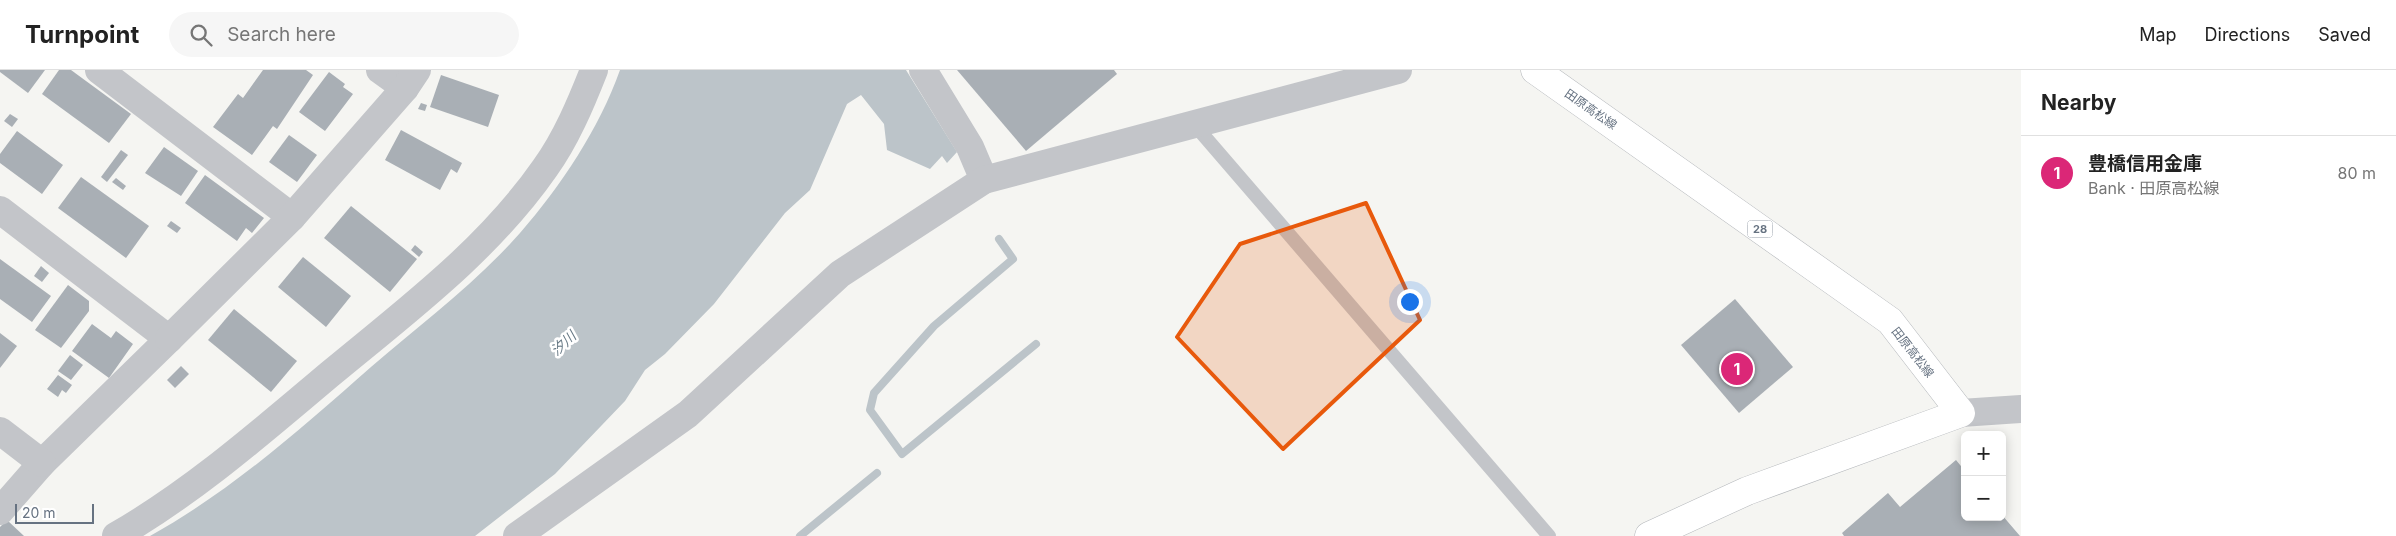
<!DOCTYPE html>
<html lang="en">
<head>
<meta charset="utf-8">
<style>
  body { margin:0; font-family:Inter,"Noto Sans JP",sans-serif; background:#f6f6f6; color:#222 }
  .controls { position:absolute; right:15px; bottom:15px; display:grid; overflow:hidden; border-radius:8px; box-shadow:0 2px 12px #0003 }
  .controls button { width:45px; height:45px; display:grid; place-items:center; padding:0; border:0; border-bottom:1px solid #e0e0e0; background:#fff; color:#222; font:25px sans-serif }
  .scale { position:absolute; left:15px; bottom:12px; width:79px; box-sizing:border-box; padding-left:5px; border:2px solid #667281; border-top:0; font-size:14px; line-height:18px; white-space:nowrap; color:#667281; -webkit-text-stroke:4px #fff; paint-order:stroke }
  .you { position:absolute; left:1409px; top:231px; width:18px; height:18px; margin:-12px; border:4px solid #fff; border-radius:50%; background:#1a73e8; box-shadow:0 0 0 8px #1a73e833 }
  .badge { display:grid; place-items:center; width:32px; height:32px; border-radius:50%; background:#db2777; color:#fff; font-size:16px; font-weight:700 }
  .pin { position:absolute; translate:-50% -50%; border:2px solid #fff; box-shadow:0 1px 5px #0006 }
  .list { margin:0; padding:0; list-style:none }
  h2 { display:flex; justify-content:space-between; align-items:center; height:65px; margin:0; padding:0 20px; font-size:21px }
  h2 small { font-size:16px; font-weight:400; color:#767676 }
  .list li { display:grid; grid-template-columns:32px 1fr auto; gap:15px; align-items:center; box-sizing:border-box; height:75px; padding:0 20px; border-top:1px solid #e0e0e0 }
  .list b { display:block; font-size:19px; white-space:nowrap }
  .list p { margin:0; font-size:16px; white-space:nowrap; color:#767676 }
  .list em { font-size:16px; font-style:normal; color:#767676 }
  .icon { flex:none; width:28px; height:28px; fill:none; stroke:currentColor; stroke-width:2; stroke-linecap:round; stroke-linejoin:round }
  .map { position:relative; flex:none; width:2021px; height:466px; overflow:hidden }
  header { display:flex; align-items:center; gap:30px; box-sizing:border-box; height:70px; padding:0 25px; background:#fff; border-bottom:1px solid #e0e0e0 }
  header strong { font-size:24px }
  nav { display:flex; gap:28px; margin-inline-start:auto; font-size:18px }
  .search { width:350px; height:45px; background:#f6f6f6; display:flex; align-items:center; gap:12px; box-sizing:border-box; padding:0 18px; border-radius:28px; color:#767676; font-size:19px }
  main { display:flex }
  aside { flex:1; background:#fff }
  .map>svg:first-child { display:block }
  .water { fill:#bcc4c9 }
  .lines { fill:none; stroke-linecap:round; stroke-linejoin:round }
  .stream { stroke:#bcc4c9; stroke-width:8 }
  .building { fill:#a9afb5 }
  .primary-casing { stroke:#b4b7bb; stroke-width:29 }
  .service { stroke:#c3c5c9; stroke-width:14 }
  .minor { stroke:#c3c5c9; stroke-width:28 }
  .tertiary { stroke:#c3c5c9; stroke-width:28 }
  .primary { stroke:#fff; stroke-width:28 }
  .marked { fill:#e8590c; fill-opacity:0.2; stroke:#e8590c; stroke-width:4; stroke-linejoin:round }
  .labels { text-anchor:middle; dominant-baseline:central; stroke-width:5; stroke-linejoin:round; paint-order:stroke }
  .shield { fill:#fff; stroke:#949ca7; stroke-width:1 }
  .shield-label { font-size:11px; font-weight:bold; fill:#667281 }
  .street-label { font-size:12px; fill:#667281; stroke:#fff }
  .water-label { font-size:14px; font-style:italic; fill:#677985; stroke:#fff }
</style>
</head>
<body>
<header>
<strong>Turnpoint</strong>
<div class="search"><svg class="icon" aria-label="search" viewBox="0 0 24 24"><circle cx="10" cy="10" r="6"/><path d="M15 15l6 6"/></svg>Search here</div>
<nav><a>Map</a><a>Directions</a><a>Saved</a></nav>
</header>
<main>
<div class="map">
<svg width="2021" height="466" viewBox="0 0 2021 466">
  <rect width="100%" height="100%" fill="#f5f5f2"/>
  <!-- water -->
  <path class="water" d="M 620,0 L 906,0 L 957,82 L 947,93 L 942,86 L 930,99 L 887,80 L 884,54 L 861,25 L 847,34 L 810,120 L 785,143 L 714,234 L 665,284 L 645,300 L 625,331 L 555,404 L 475,466 L 150,466 C 231,421 302,358 371,297 C 421,254 476,213 520,163 C 561,116 599,59 620,0 Z"/>
  <g class="lines">
    <!-- stream -->
    <g class="stream">
      <path d="M 999,169 L 1013,189 L 934,256 L 874,323 L 870,340 L 902,384 L 1036,274"/>
      <path d="M 800,466 L 877,403"/>
    </g>
  </g>
  <!-- building -->
  <g class="building">
    <path d="M 0,0 L 45,0 L 28,23 L 0,2 Z"/>
    <path d="M 59,0 L 71,0 L 131,44 L 109,73 L 42,24 Z"/>
    <path d="M 263,0 L 306,0 L 313,5 L 277,59 L 273,56 L 252,85 L 213,57 L 238,24 L 243,28 Z"/>
    <path d="M 957,0 L 1114,0 L 1117,4 L 1026,81 Z"/>
    <path d="M 329,2 L 345,14 L 343,17 L 353,24 L 325,61 L 299,42 Z"/>
    <path d="M 441,5 L 499,25 L 488,57 L 430,37 Z"/>
    <path d="M 421,33 L 427,35 L 425,41 L 418,39 Z"/>
    <path d="M 10,44 L 18,49 L 12,57 L 4,51 Z"/>
    <path d="M 401,60 L 462,93 L 457,103 L 451,99 L 440,120 L 385,90 Z"/>
    <path d="M 17,61 L 63,95 L 42,124 L 0,93 L 0,84 Z"/>
    <path d="M 289,65 L 317,85 L 297,112 L 269,92 Z"/>
    <path d="M 164,77 L 198,101 L 181,126 L 145,103 Z"/>
    <path d="M 121,80 L 128,85 L 107,112 L 101,107 Z"/>
    <path d="M 205,105 L 264,148 L 252,163 L 246,158 L 237,171 L 185,133 Z"/>
    <path d="M 81,107 L 149,156 L 126,188 L 58,138 Z"/>
    <path d="M 116,108 L 126,116 L 123,120 L 112,112 Z"/>
    <path d="M 351,136 L 417,189 L 390,222 L 324,168 Z"/>
    <path d="M 171,151 L 181,158 L 177,163 L 167,156 Z"/>
    <path d="M 415,175 L 423,182 L 419,187 L 411,180 Z"/>
    <path d="M 303,187 L 351,226 L 326,257 L 278,217 Z"/>
    <path d="M 0,189 L 51,226 L 32,252 L 0,229 Z"/>
    <path d="M 41,196 L 49,203 L 42,212 L 34,206 Z"/>
    <path d="M 68,215 L 89,231 L 89,241 L 61,278 L 35,260 Z"/>
    <path d="M 1735,229 L 1793,297 L 1739,343 L 1681,275 Z"/>
    <path d="M 234,239 L 297,291 L 271,322 L 208,270 Z"/>
    <path d="M 92,254 L 111,268 L 116,261 L 133,274 L 109,308 L 72,281 Z"/>
    <path d="M 0,263 L 17,276 L 0,298 Z"/>
    <path d="M 70,285 L 83,295 L 71,310 L 58,301 Z"/>
    <path d="M 181,296 L 189,304 L 175,318 L 167,310 Z"/>
    <path d="M 58,305 L 72,315 L 66,323 L 62,320 L 58,327 L 47,319 Z"/>
    <path d="M 1956,390 L 1965,401 L 1965,447 L 2002,447 L 2002,445 L 2020,466 L 1844,466 L 1842,463 L 1888,423 L 1900,437 Z"/>
    <path d="M 7,450 L 24,466 L 0,466 L 0,457 Z"/>
  </g>
  <g class="lines">
    <!-- primary casing -->
    <g class="primary-casing">
      <path id="primary" d="M 1535,0 L 1890,251 L 1961,343 L 1747,421 L 1649,466"/>
    </g>
    <!-- service -->
    <path class="service" d="M 1193,53 L 1549,466"/>
    <!-- minor -->
    <g class="minor">
      <path d="M 99,0 L 292,147"/>
      <path d="M 380,0 L 405,18"/>
      <path d="M 923,0 L 970,77 L 984,110"/>
      <path d="M 0,140 L 169,269 L 42,393 L 0,441"/>
      <path d="M 0,361 L 42,393"/>
      <path d="M 116,466 C 194,421 261,362 330,304 C 406,241 488,180 545,98 C 566,69 581,33 594,0"/>
    </g>
    <!-- tertiary -->
    <g class="tertiary">
      <path d="M 169,269 L 292,147 L 405,18 L 417,0"/>
      <path d="M 1961,343 L 2021,339"/>
      <path d="M 517,466 L 688,344 L 840,204 L 984,110 L 1398,0"/>
    </g>
    <!-- primary -->
    <use href="#primary" class="primary"/>
  </g>
  <!-- marked area -->
  <path class="marked" d="M 1366,133 L 1420,250 L 1283,379 L 1177,267 L 1240,174 Z"/>
  <g class="labels">
    <!-- shield labels -->
    <rect class="shield" x="1747.5" y="150.5" width="25" height="17" rx="4"/>
    <g class="shield-label">
      <text x="1760" y="159">28</text>
    </g>
    <!-- street labels -->
    <g class="street-label">
      <text transform="translate(1591 39) rotate(35)">田原高松線</text>
      <text transform="translate(1913 282) rotate(52)">田原高松線</text>
    </g>
    <!-- water labels -->
    <g class="water-label">
      <text transform="translate(563 273) rotate(-43)">汐川</text>
    </g>
  </g>
</svg>
<div class="controls">
<button>+</button>
<button>−</button>
</div>
<div class="scale">20 m</div>
<div class="you"></div>
<div class="pin badge" style="left:1737px;top:299px">1</div>
</div>
<aside>
<h2>Nearby<small></small></h2>
<ul class="list">
<li><span class="badge">1</span><div><b>豊橋信用金庫</b><p>Bank · 田原高松線</p></div><em>80 m</em></li>
</ul>
</aside>
</main>
</body>
</html>
